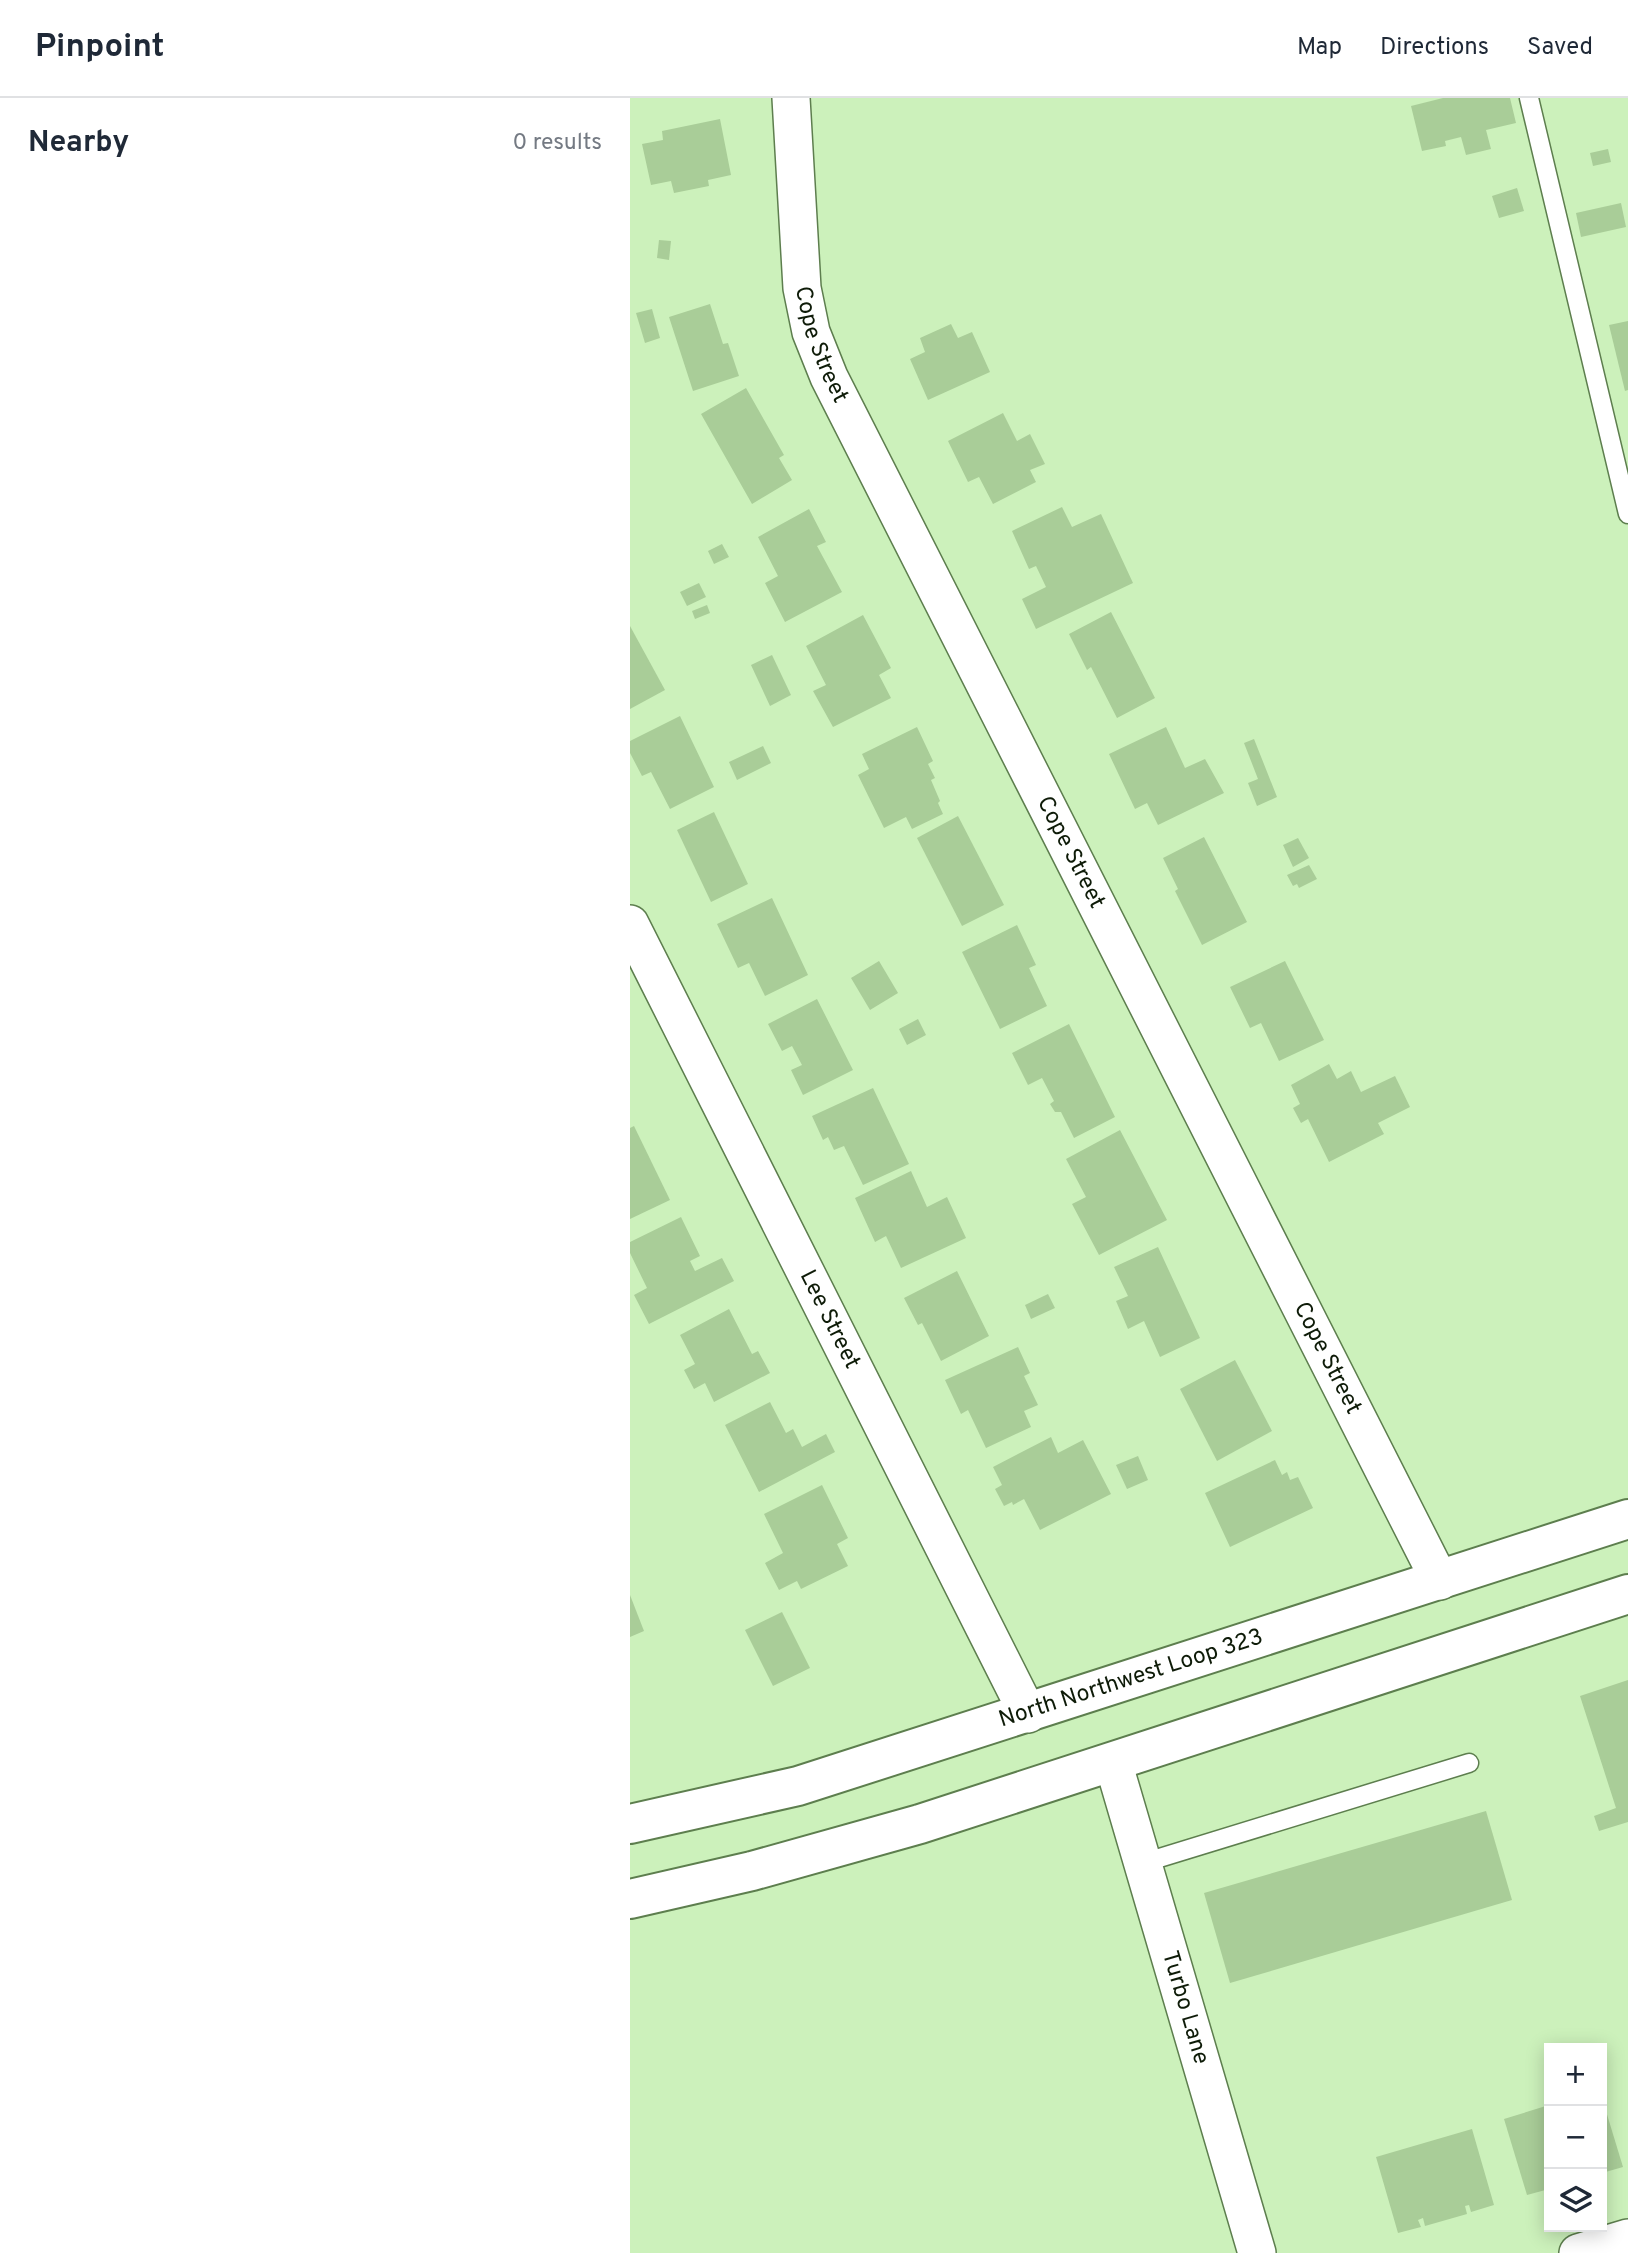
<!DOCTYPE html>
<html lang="en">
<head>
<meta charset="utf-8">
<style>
  body { margin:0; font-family:Overpass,sans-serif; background:#f2f2f3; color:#1f2937 }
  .controls { position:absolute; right:21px; bottom:21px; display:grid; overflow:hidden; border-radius:0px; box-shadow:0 4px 18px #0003 }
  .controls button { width:63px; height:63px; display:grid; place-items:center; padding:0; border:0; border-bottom:2px solid #e0e1e3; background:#fff; color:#1f2937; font:35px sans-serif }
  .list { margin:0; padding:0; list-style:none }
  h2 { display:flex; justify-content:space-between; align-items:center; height:91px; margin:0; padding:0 28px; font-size:30px }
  h2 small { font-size:23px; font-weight:400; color:#747a83 }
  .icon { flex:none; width:38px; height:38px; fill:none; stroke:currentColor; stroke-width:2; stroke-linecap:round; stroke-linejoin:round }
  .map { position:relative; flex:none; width:998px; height:2155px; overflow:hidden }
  header { display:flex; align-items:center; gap:42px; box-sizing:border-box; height:98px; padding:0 35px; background:#fff; border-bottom:2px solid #e0e1e3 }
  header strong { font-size:33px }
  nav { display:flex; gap:38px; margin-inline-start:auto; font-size:24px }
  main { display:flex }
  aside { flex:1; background:#fff }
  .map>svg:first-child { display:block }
  .building { fill:#a9cd98 }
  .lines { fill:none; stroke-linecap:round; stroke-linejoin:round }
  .lane-casing { stroke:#5d7e4e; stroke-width:21 }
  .street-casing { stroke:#5d7e4e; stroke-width:40 }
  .highway-casing { stroke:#5d7e4e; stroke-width:42 }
  .lane { stroke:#fff; stroke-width:18 }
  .street { stroke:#fff; stroke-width:37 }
  .highway { stroke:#fff; stroke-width:38 }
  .labels { text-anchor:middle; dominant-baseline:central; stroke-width:5; stroke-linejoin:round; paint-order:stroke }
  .street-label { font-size:23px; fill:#0e1b08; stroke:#fff }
</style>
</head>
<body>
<header>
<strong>Pinpoint</strong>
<nav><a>Map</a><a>Directions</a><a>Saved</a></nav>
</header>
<main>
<aside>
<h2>Nearby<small>0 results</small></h2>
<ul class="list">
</ul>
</aside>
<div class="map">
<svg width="998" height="2155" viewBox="0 0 998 2155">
  <rect width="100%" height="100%" fill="#ccf1bb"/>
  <!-- building -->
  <g class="building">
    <path d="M 813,0 L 880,0 L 886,25 L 856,32 L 861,51 L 836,57 L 831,39 L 815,43 L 816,48 L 792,53 L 781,8 Z"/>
    <path d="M 90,21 L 101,77 L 78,82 L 79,88 L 44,95 L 41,83 L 21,87 L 12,46 L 33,42 L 32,33 Z"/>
    <path d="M 978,51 L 981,64 L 963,68 L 960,55 Z"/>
    <path d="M 887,90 L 894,113 L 869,120 L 862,98 Z"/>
    <path d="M 991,105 L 996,129 L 951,139 L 946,115 Z"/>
    <path d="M 29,142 L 41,143 L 39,162 L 27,160 Z"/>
    <path d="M 80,206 L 93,246 L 98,245 L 109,278 L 63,293 L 39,219 Z"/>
    <path d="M 22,211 L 30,240 L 15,245 L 6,215 Z"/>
    <path d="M 998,223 L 998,292 L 995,293 L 979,227 Z"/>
    <path d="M 321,226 L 328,240 L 342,234 L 360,274 L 298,302 L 280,261 L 295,254 L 290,240 Z"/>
    <path d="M 116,290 L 154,357 L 149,360 L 162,382 L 122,406 L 71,316 Z"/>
    <path d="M 373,315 L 387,343 L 400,336 L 415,366 L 400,372 L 406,384 L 363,406 L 349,379 L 338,384 L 318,343 Z"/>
    <path d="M 432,409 L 442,429 L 471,416 L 503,485 L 406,531 L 392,501 L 416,489 L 406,468 L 399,471 L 382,433 Z"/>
    <path d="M 179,411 L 196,444 L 187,448 L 212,494 L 155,524 L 135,485 L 148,478 L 128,439 Z"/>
    <path d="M 92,446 L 99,459 L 84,466 L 78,453 Z"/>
    <path d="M 69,485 L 76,499 L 57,508 L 50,494 Z"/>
    <path d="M 77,507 L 80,515 L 65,521 L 62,513 Z"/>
    <path d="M 481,514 L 525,600 L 487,620 L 461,569 L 457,572 L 439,536 Z"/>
    <path d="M 233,517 L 261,570 L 249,577 L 261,600 L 203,629 L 183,593 L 196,587 L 176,548 Z"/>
    <path d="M 0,528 L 35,592 L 0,611 Z"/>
    <path d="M 142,557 L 161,597 L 140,608 L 121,567 Z"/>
    <path d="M 50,618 L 84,689 L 40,711 L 21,674 L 12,678 L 0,655 L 0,643 Z"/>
    <path d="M 287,629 L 303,663 L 298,666 L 305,680 L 301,682 L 310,703 L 308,705 L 313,716 L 282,731 L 276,719 L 254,730 L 228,677 L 239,671 L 232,656 Z"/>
    <path d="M 536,629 L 555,670 L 575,661 L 594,695 L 528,727 L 517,705 L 505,711 L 479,656 Z"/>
    <path d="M 624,641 L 647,699 L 627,708 L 618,685 L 628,681 L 614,645 Z"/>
    <path d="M 133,648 L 141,665 L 107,682 L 99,664 Z"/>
    <path d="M 84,714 L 118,786 L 81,804 L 47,732 Z"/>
    <path d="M 328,718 L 374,807 L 332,828 L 287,740 Z"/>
    <path d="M 574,739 L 617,824 L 572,847 L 545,793 L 548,791 L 533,760 Z"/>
    <path d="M 668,740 L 679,760 L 663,769 L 653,747 Z"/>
    <path d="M 679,767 L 687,781 L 669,790 L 667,786 L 663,788 L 657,777 Z"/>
    <path d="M 142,800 L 178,877 L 135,898 L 119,865 L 108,870 L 87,826 Z"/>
    <path d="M 387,827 L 406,867 L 399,870 L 417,908 L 370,931 L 332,854 Z"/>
    <path d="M 249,863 L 268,895 L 240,912 L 221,880 Z"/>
    <path d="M 655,863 L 694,942 L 649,963 L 631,925 L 620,930 L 600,889 Z"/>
    <path d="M 187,901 L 223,972 L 173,997 L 161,972 L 172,967 L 162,948 L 152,953 L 138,926 Z"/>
    <path d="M 288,921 L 296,937 L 277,947 L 269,931 Z"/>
    <path d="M 439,926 L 485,1019 L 444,1040 L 431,1014 L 425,1014 L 420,1006 L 424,1003 L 412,980 L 398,987 L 382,955 Z"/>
    <path d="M 699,966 L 707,981 L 721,973 L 731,994 L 765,978 L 780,1009 L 748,1025 L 754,1036 L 699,1064 L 678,1021 L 671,1025 L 663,1010 L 670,1006 L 661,987 Z"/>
    <path d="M 243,990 L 279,1066 L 233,1087 L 214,1048 L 204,1052 L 198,1039 L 193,1042 L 182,1018 Z"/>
    <path d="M 4,1028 L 40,1102 L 0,1121 L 0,1030 Z"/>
    <path d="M 490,1032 L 537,1122 L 469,1157 L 442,1106 L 456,1099 L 436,1061 Z"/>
    <path d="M 281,1073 L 297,1109 L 317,1099 L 336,1140 L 271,1170 L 256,1138 L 245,1144 L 225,1100 Z"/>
    <path d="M 51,1119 L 70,1158 L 60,1163 L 65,1173 L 92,1160 L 104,1183 L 19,1226 L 4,1197 L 17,1190 L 0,1155 L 0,1144 Z"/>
    <path d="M 528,1149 L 570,1240 L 530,1259 L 514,1223 L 498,1231 L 486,1203 L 498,1198 L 484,1169 Z"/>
    <path d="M 327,1173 L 359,1238 L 311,1263 L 292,1225 L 288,1227 L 274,1200 Z"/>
    <path d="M 418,1196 L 425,1210 L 401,1221 L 395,1207 Z"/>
    <path d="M 99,1211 L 122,1256 L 128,1253 L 140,1275 L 84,1304 L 75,1285 L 64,1291 L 54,1272 L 65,1266 L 50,1237 Z"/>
    <path d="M 388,1249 L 400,1275 L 394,1278 L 408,1307 L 394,1313 L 401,1329 L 356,1350 L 338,1312 L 331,1316 L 315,1282 Z"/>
    <path d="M 605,1262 L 642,1333 L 587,1363 L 550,1291 Z"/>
    <path d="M 140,1304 L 156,1335 L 163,1331 L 172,1349 L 196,1336 L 205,1354 L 129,1394 L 95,1327 Z"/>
    <path d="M 421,1339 L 428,1355 L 453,1342 L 481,1396 L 410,1432 L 394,1401 L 383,1407 L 382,1404 L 374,1408 L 365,1391 L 372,1387 L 363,1369 Z"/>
    <path d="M 508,1358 L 518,1382 L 497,1391 L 486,1367 Z"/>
    <path d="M 645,1362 L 652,1377 L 657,1374 L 660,1382 L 668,1379 L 683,1410 L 600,1449 L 575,1395 Z"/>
    <path d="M 192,1387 L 218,1440 L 207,1446 L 218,1468 L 171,1491 L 167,1483 L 149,1492 L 135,1465 L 153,1455 L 134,1416 Z"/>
    <path d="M 0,1497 L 14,1533 L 0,1539 Z"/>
    <path d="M 152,1514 L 180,1570 L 143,1588 L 115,1532 Z"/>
    <path d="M 998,1582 L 998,1724 L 969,1733 L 964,1718 L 986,1710 L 950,1598 Z"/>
    <path d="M 856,1713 L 882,1802 L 600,1885 L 574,1795 Z"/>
    <path d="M 972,2000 L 993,2069 L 972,2075 Z"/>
    <path d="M 919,2007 L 919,2091 L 897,2097 L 874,2021 Z"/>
    <path d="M 842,2031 L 864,2107 L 841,2114 L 839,2107 L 835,2108 L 837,2116 L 795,2128 L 793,2120 L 788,2122 L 791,2129 L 768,2135 L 746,2059 Z"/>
  </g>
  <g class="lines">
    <!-- lane casing -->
    <g class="lane-casing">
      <g id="lane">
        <path d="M 899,0 L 998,416"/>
        <path d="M 513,1765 L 839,1665"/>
      </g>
    </g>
    <!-- street casing -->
    <g class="street-casing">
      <g id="street">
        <path id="s1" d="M 161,0 L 172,190 L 181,234 L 199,279 L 810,1483"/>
        <path id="s2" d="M 0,826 L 398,1616"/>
        <path id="s3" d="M 483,1664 L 627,2155"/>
        <path d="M 948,2155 L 998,2140"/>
      </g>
    </g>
    <!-- highway casing -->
    <g class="highway-casing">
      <g id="highway">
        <path id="s4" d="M 0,1726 L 168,1688 L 998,1421"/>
        <path d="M 0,1801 L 122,1773 L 290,1726 L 998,1496"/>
      </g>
    </g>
    <!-- lane -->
    <use href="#lane" class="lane"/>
    <!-- street -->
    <use href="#street" class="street"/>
    <!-- highway -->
    <use href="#highway" class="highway"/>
  </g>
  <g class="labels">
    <!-- street labels -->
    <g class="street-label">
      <text stroke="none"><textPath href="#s1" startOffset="250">Cope Street</textPath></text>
      <text stroke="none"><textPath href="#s1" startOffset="817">Cope Street</textPath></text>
      <text stroke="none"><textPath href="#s2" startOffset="443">Lee Street</textPath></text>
      <text stroke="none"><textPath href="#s1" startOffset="1384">Cope Street</textPath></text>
      <text stroke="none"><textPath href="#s4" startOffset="522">North Northwest Loop 323</textPath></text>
      <text stroke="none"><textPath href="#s3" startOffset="256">Turbo Lane</textPath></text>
    </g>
  </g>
</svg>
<div class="controls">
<button>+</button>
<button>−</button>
<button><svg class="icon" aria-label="layers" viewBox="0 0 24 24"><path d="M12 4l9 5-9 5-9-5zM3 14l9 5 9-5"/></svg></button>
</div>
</div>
</main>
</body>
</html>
